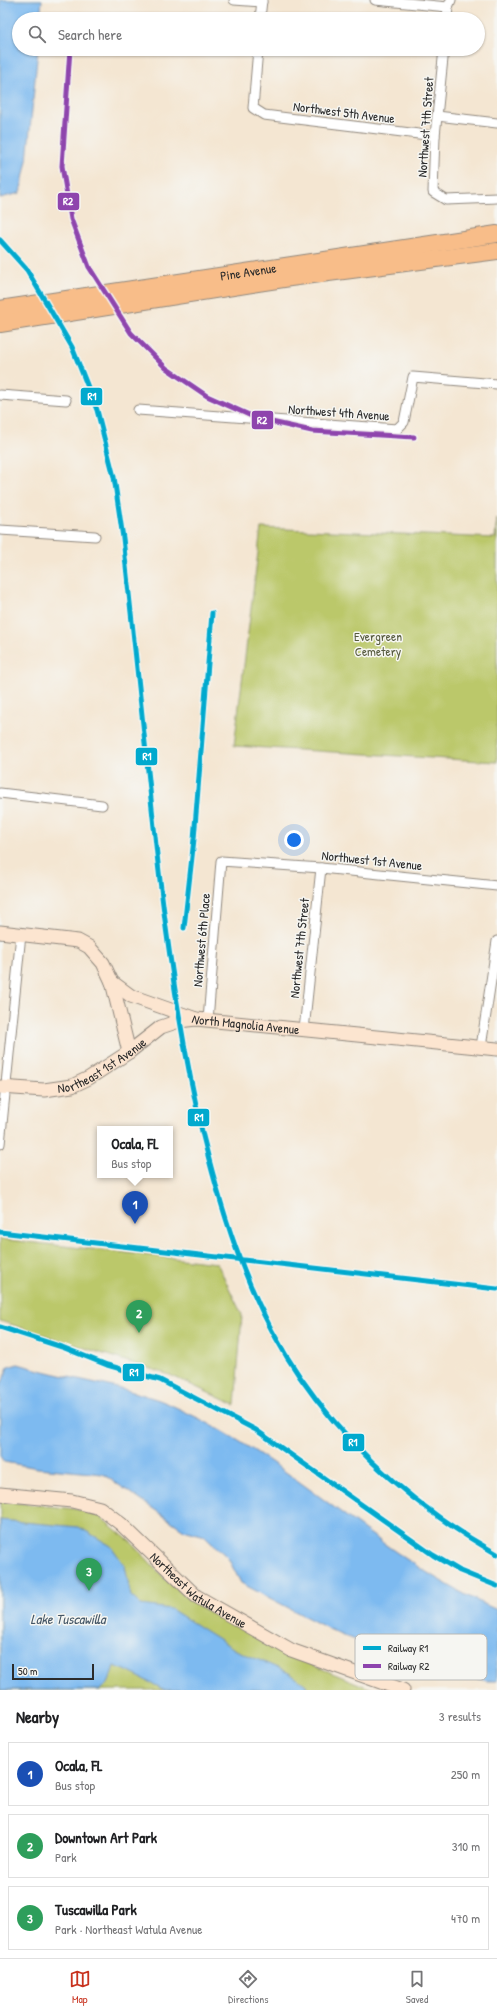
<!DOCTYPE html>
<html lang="en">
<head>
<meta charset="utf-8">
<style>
  body { margin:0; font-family:"Patrick Hand",sans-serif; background:#f6f6f6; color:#202124 }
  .scale { position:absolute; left:12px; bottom:10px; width:82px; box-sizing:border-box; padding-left:4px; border:2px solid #2b2b2b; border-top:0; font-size:11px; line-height:14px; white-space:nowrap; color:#2b2b2b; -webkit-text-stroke:3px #f6f6f2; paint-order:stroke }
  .you { position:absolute; left:294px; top:840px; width:14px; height:14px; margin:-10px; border:3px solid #fff; border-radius:50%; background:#1a73e8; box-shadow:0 0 0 6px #1a73e833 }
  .badge { display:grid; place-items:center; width:26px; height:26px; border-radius:50%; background:#c8321e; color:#fff; font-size:13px; font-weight:700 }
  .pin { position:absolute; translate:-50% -33px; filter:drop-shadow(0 1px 2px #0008) }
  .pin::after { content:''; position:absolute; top:21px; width:14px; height:12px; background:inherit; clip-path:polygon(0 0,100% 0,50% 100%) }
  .popup { position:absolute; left:97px; top:1126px; width:76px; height:52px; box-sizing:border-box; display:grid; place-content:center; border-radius:0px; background:#fff; filter:drop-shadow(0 1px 3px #0005); font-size:13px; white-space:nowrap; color:#757577 }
  .popup b { font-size:15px; color:#202124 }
  .popup::after { content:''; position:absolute; left:50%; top:100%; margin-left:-8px; border:8px solid transparent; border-top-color:#fff }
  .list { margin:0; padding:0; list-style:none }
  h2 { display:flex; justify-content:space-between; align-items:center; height:52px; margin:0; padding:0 16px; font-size:17px }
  h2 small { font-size:13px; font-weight:400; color:#757577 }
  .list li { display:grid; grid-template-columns:26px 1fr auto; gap:12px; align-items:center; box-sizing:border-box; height:64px; margin:0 8px 8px; padding:0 8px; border:1px solid #e0e0e0; border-radius:0px }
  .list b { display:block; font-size:15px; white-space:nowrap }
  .list p { margin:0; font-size:13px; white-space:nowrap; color:#757577 }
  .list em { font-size:13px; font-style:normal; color:#757577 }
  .icon { flex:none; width:22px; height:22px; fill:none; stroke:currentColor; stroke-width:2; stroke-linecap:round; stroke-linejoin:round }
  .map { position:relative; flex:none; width:497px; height:1690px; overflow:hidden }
  .search { position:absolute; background:#fff; box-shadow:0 1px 3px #0004; left:12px; right:12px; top:12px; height:44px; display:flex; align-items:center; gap:10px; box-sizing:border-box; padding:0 14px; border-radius:22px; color:#757577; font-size:15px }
  .sheet { height:268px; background:#fff }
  nav { display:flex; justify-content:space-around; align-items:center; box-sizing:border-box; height:56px; border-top:1px solid #e0e0e0; background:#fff; font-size:11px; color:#757577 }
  nav a { display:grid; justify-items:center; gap:2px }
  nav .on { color:#c8321e }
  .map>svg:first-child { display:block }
  .green { fill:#bbc86a; stroke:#737a4a }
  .water { fill:#7dbaf0; stroke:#54728e }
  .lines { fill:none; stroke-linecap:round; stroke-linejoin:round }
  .street-casing { stroke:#90887e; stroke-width:11 }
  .secondary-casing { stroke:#90887e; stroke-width:15 }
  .highway-casing { stroke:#90887e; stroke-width:18 }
  .street { stroke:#fff; stroke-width:9 }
  .secondary { stroke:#fce5d0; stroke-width:13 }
  .highway { stroke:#f8bd89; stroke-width:16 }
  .rail-1-casing { stroke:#f6f6f2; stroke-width:8 }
  .rail-2-casing { stroke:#f6f6f2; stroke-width:8 }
  .rail-1 { stroke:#00a9ce; stroke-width:5 }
  .rail-2 { stroke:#8e44ad; stroke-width:5 }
  .labels { text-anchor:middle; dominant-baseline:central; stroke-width:3; stroke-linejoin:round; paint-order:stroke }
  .street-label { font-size:13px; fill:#2b2b2b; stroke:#f6f6f2 }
  .park-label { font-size:13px; fill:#565a3e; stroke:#f6f6f2 }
  .water-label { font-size:14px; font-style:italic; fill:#445666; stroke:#f6f6f2 }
  .key { fill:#f6f6f2; stroke:#b9b9b6; stroke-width:1 }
  .key-label { font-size:11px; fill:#2b2b2b }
  .line-badge { stroke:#f6f6f2; stroke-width:1.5 }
  .badge-label { font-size:11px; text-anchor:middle; font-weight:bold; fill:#fff }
</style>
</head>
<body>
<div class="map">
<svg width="497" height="1690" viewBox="0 0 497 1690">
  <rect width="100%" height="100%" fill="#f6f6f2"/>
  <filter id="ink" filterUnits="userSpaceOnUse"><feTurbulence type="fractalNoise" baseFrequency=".025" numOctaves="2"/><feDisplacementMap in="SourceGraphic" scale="8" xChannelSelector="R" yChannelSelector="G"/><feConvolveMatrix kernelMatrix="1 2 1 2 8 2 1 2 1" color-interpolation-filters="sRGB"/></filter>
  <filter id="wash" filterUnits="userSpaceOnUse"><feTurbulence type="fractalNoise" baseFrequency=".012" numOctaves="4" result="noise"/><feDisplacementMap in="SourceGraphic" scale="16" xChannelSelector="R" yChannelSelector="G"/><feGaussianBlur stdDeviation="0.9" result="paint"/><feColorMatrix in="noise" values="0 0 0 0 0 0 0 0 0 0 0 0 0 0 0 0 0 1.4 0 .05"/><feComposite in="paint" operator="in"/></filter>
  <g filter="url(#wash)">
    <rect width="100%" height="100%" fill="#f4e6d2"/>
    <!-- green -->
    <g class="green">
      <path d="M 497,518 L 497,762 L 234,746 L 261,528 L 495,538 Z"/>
      <path d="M 0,1239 L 217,1263 L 242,1315 L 235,1405 L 170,1375 L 0,1321 Z"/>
      <path d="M 0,1501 L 75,1509 L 98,1515 L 133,1544 L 167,1581 L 190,1600 L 215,1616 L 300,1660 L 374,1690 L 0,1690 Z"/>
    </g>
    <!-- water -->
    <g class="water">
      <path d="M 0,0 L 42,0 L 40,19 L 19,19 L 19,49 L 38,49 L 27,160 L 20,193 L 0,198 Z"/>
      <path d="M 18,1364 C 64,1378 113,1384 159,1400 C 173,1405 187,1413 200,1419 C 305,1473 389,1563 497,1610 L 497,1681 L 488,1681 L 416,1665 L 331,1630 L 241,1583 L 228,1558 L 205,1536 L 184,1530 L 103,1474 L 38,1468 L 4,1462 L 0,1456 L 0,1388 L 8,1367 Z"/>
      <path d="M 0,1520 L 79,1527 L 111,1546 L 125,1566 L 131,1596 L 141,1605 L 171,1609 L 236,1650 L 289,1673 L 305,1684 L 308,1690 L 165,1690 L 125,1670 L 114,1666 L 108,1684 L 98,1690 L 0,1690 Z"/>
    </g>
  </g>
  <g filter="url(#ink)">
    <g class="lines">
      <!-- street casing -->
      <g class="street-casing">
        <g id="street">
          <path d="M 234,0 L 262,2"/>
          <path d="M 375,0 L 448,7"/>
          <path d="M 260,19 L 262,0"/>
          <path d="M 447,19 L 448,7 L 451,0"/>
          <path d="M 258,49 L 253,108 L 264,115 L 435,136"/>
          <path d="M 444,49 L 435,136 L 433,192 L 446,200 L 497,198"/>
          <path d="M 437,116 L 497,123"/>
          <path d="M 0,395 L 66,400"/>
          <path d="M 138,410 L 397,429 L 404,422 L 413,377 L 497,384"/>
          <path d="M 0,530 L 95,536"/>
          <path d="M 0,793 L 102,805"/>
          <path d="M 208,1020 L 221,861 L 321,868 L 497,886"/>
          <path d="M 304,1030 L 321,868"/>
          <path d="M 481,1047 L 497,941"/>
          <path d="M 0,1144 L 21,934"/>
        </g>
      </g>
      <!-- secondary casing -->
      <g class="secondary-casing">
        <g id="secondary">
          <path id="s1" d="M 0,932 L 78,941 L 89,947 L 103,963 L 112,982 L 131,996 L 196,1019 L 497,1049"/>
          <path d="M 112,982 L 129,1052"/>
          <path id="s2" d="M 0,1087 L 44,1090 L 72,1086 L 89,1078 L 129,1052 L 161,1027 L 179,1021 L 196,1019"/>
          <path id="s3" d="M 0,1494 L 72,1501 L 100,1508 L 121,1524 L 196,1596 L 291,1650 L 403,1690"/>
        </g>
      </g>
      <!-- highway casing -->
      <g class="highway-casing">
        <g id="highway">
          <path id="s4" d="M 0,309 L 497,234"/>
          <path d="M 0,324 L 290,278 L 497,251"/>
        </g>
      </g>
      <!-- street -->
      <use href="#street" class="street"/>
      <!-- secondary -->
      <use href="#secondary" class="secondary"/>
      <!-- highway -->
      <use href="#highway" class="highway"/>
      <!-- rail-1 casing -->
      <g class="rail-1-casing">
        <g id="rail-1">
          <path d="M 0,240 L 27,270 L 72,347 L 97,410 L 114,477 L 123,538 C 134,635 144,731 154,827 C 165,931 179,1034 203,1136 C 224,1221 250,1304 300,1377 C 351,1451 419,1510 497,1554"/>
          <path d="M 184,928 L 194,839 L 212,613"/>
          <path d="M 0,1232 L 497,1289"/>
          <path d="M 0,1327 L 62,1347 L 107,1365 L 160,1380 L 256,1430 L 433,1555 L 460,1571 L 497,1586"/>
        </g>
      </g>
      <!-- rail-2 casing -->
      <g class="rail-2-casing">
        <path id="rail-2" d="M 70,49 L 62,166 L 71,219 L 89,267 L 131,333 L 166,368 L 207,396 L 258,419 L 312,431 L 414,437"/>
      </g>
      <!-- rail-1 -->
      <use href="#rail-1" class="rail-1"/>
      <!-- rail-2 -->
      <use href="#rail-2" class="rail-2"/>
    </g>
  </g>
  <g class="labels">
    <!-- street labels -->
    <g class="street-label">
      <text transform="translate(344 112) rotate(7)">Northwest 5th Avenue</text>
      <text transform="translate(425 127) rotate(-86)">Northwest 7th Street</text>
      <text stroke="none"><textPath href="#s4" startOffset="251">Pine Avenue</textPath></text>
      <text transform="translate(339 412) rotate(4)">Northwest 4th Avenue</text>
      <text transform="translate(372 860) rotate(6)">Northwest 1st Avenue</text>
      <text transform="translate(201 940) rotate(-85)">Northwest 6th Place</text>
      <text transform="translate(299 948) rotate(-84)">Northwest 7th Street</text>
      <text stroke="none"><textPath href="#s1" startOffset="276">North Magnolia Avenue</textPath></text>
      <text stroke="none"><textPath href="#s2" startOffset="108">Northeast 1st Avenue</textPath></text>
      <text stroke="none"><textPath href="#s3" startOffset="230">Northeast Watula Avenue</textPath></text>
    </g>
    <!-- park labels -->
    <g class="park-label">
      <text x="378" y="636">Evergreen<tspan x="378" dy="15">Cemetery</tspan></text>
    </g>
    <!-- water labels -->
    <g class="water-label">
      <text x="68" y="1618">Lake Tuscawilla</text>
    </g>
  </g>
  <!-- legend -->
  <rect x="355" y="1634" width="132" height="46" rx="6" class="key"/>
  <rect x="363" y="1646" width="18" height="4" fill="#00a9ce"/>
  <rect x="363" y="1664" width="18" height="4" fill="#8e44ad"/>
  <g class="key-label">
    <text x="388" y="1652">Railway R1</text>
    <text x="388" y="1670">Railway R2</text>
  </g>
  <g class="line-badge">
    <rect x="57" y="192" width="23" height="19" rx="4" fill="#8e44ad"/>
    <rect x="80" y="387" width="23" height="19" rx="4" fill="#00a9ce"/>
    <rect x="251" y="410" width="23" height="20" rx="4" fill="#8e44ad"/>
    <rect x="135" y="747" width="23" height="19" rx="4" fill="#00a9ce"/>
    <rect x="187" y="1108" width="23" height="19" rx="4" fill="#00a9ce"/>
    <rect x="122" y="1363" width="23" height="19" rx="4" fill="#00a9ce"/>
    <rect x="342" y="1433" width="23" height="19" rx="4" fill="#00a9ce"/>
  </g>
  <g class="badge-label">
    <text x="68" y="205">R2</text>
    <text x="92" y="400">R1</text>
    <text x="262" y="424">R2</text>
    <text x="147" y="760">R1</text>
    <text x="199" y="1121">R1</text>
    <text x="134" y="1376">R1</text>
    <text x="353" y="1446">R1</text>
  </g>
</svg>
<div class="scale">50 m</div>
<div class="you"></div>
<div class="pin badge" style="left:135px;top:1224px;background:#1a4fb4">1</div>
<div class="popup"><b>Ocala, FL</b>Bus stop</div>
<div class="pin badge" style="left:139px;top:1333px;background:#2e9e5b">2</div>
<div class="pin badge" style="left:89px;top:1591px;background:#2e9e5b">3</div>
<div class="search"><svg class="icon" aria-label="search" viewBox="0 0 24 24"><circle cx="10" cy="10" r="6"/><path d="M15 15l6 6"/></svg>Search here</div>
</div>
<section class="sheet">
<h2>Nearby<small>3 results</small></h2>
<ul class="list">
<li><span class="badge" style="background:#1a4fb4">1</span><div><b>Ocala, FL</b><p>Bus stop</p></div><em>250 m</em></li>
<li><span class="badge" style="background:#2e9e5b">2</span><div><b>Downtown Art Park</b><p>Park</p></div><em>310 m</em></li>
<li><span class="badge" style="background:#2e9e5b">3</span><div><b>Tuscawilla Park</b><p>Park · Northeast Watula Avenue</p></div><em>470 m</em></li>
</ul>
</section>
<nav>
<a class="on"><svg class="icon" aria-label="map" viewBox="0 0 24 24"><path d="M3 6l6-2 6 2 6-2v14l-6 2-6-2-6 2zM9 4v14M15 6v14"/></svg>Map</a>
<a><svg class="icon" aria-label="directions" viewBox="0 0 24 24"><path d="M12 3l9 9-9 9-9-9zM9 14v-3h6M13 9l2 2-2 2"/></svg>Directions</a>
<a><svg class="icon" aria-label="saved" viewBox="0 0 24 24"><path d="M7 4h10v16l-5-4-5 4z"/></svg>Saved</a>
</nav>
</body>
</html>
